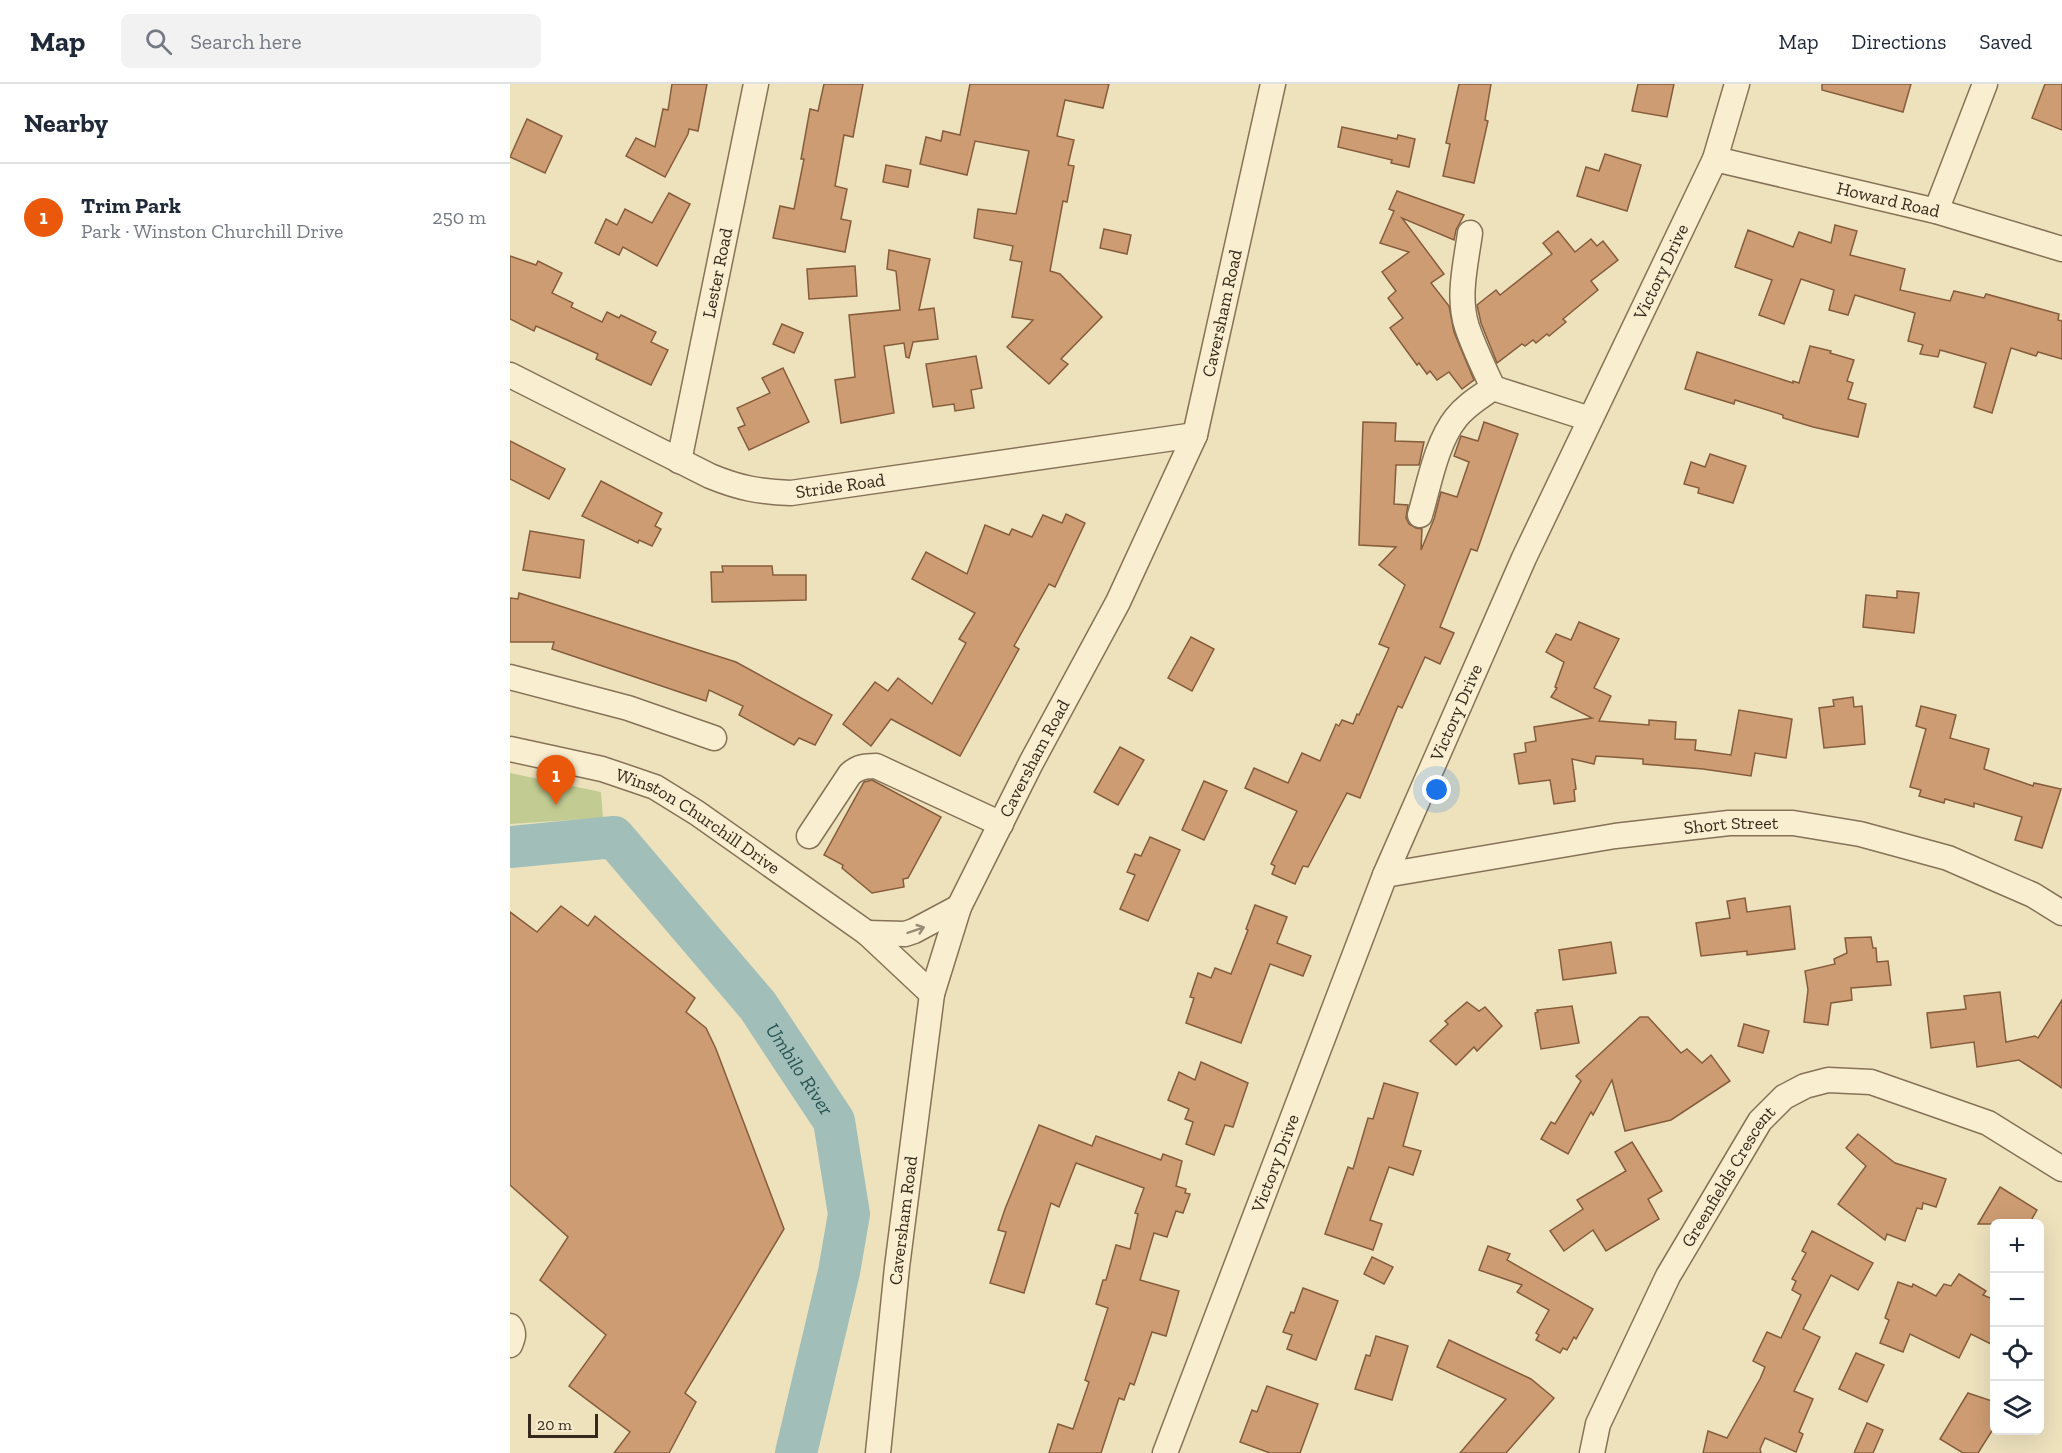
<!DOCTYPE html>
<html lang="en">
<head>
<meta charset="utf-8">
<style>
  body { margin:0; font-family:"Zilla Slab",serif; background:#f2f2f3; color:#1f2937 }
  .controls { position:absolute; right:18px; bottom:18px; display:grid; overflow:hidden; border-radius:9px; box-shadow:0 6px 24px #0002 }
  .controls button { width:54px; height:54px; display:grid; place-items:center; padding:0; border:0; border-bottom:2px solid #e0e1e3; background:#fff; color:#1f2937; font:30px sans-serif }
  .scale { position:absolute; left:18px; bottom:15px; width:70px; box-sizing:border-box; padding-left:6px; border:3px solid #35291b; border-top:0; font-size:16px; line-height:21px; white-space:nowrap; color:#35291b; -webkit-text-stroke:4px #f6eccd; paint-order:stroke }
  .you { position:absolute; left:927px; top:706px; width:21px; height:21px; margin:-15px; border:4px solid #fff; border-radius:50%; background:#1a73e8; box-shadow:0 0 0 9px #1a73e833 }
  .badge { display:grid; place-items:center; width:39px; height:39px; border-radius:50%; background:#ea580c; color:#fff; font-size:20px; font-weight:700 }
  .pin { position:absolute; translate:-50% -50px; filter:drop-shadow(0 2px 3px #0008) }
  .pin::after { content:''; position:absolute; top:32px; width:21px; height:18px; background:inherit; clip-path:polygon(0 0,100% 0,50% 100%) }
  .list { margin:0; padding:0; list-style:none }
  h2 { display:flex; justify-content:space-between; align-items:center; height:78px; margin:0; padding:0 24px; font-size:26px }
  h2 small { font-size:20px; font-weight:400; color:#747a83 }
  .list li { display:grid; grid-template-columns:39px 1fr auto; gap:18px; align-items:center; box-sizing:border-box; height:108px; padding:0 24px; border-top:2px solid #e0e1e3 }
  .list b { display:block; font-size:22px; white-space:nowrap }
  .list p { margin:0; font-size:20px; white-space:nowrap; color:#747a83 }
  .list em { font-size:20px; font-style:normal; color:#747a83 }
  .icon { flex:none; width:33px; height:33px; fill:none; stroke:currentColor; stroke-width:2; stroke-linecap:round; stroke-linejoin:round }
  .map { position:relative; flex:none; width:1552px; height:1369px; overflow:hidden }
  header { display:flex; align-items:center; gap:36px; box-sizing:border-box; height:84px; padding:0 30px; background:#fff; border-bottom:2px solid #e0e1e3 }
  header strong { font-size:28px }
  nav { display:flex; gap:33px; margin-inline-start:auto; font-size:21px }
  .search { width:420px; height:54px; background:#f2f2f3; display:flex; align-items:center; gap:15px; box-sizing:border-box; padding:0 21px; border-radius:9px; color:#747a83; font-size:22px }
  main { display:flex }
  aside { flex:1; background:#fff }
  .map>svg:first-child { display:block }
  .green { fill:#c2cc92 }
  .lines { fill:none; stroke-linecap:round; stroke-linejoin:round }
  .river { stroke:#a1bfb8; stroke-width:42 }
  .building { fill:#cd9c72; stroke:#865d3c; stroke-width:1.5 }
  .minor-casing { stroke:#867256; stroke-width:27 }
  .minor { stroke:#f9efd0; stroke-width:24 }
  .oneway { stroke:#978c76 }
  .labels { text-anchor:middle; dominant-baseline:central; stroke-width:6; stroke-linejoin:round; paint-order:stroke }
  .street-label { font-size:18px; fill:#35291b; stroke:#f6eccd }
  .water-label { font-size:20px; font-style:italic; fill:#2a5555; stroke:#f6eccd }
</style>
</head>
<body>
<header>
<strong>Map</strong>
<div class="search"><svg class="icon" aria-label="search" viewBox="0 0 24 24"><circle cx="10" cy="10" r="6"/><path d="M15 15l6 6"/></svg>Search here</div>
<nav><a>Map</a><a>Directions</a><a>Saved</a></nav>
</header>
<main>
<aside>
<h2>Nearby<small></small></h2>
<ul class="list">
<li><span class="badge">1</span><div><b>Trim Park</b><p>Park · Winston Churchill Drive</p></div><em>250 m</em></li>
</ul>
</aside>
<div class="map">
<svg width="1552" height="1369" viewBox="0 0 1552 1369">
  <rect width="100%" height="100%" fill="#eee2bd"/>
  <!-- green -->
  <path class="green" d="M 0,689 L 91,708 L 93,734 L 0,740 Z"/>
  <g class="lines">
    <!-- river -->
    <path class="river" id="s1" d="M 0,763 L 104,753 L 248,922 L 324,1037 L 339,1130 L 329,1188 L 286,1369"/>
  </g>
  <!-- building -->
  <g class="building">
    <path d="M 162,0 L 197,0 L 188,47 L 179,45 L 178,50 L 155,93 L 116,72 L 126,54 L 145,63 L 153,25 L 158,26 Z"/>
    <path d="M 314,0 L 353,0 L 343,53 L 334,51 L 325,102 L 337,105 L 331,135 L 341,137 L 335,168 L 263,154 L 270,122 L 284,125 L 294,75 L 291,75 L 300,25 L 308,27 Z"/>
    <path d="M 460,0 L 599,0 L 593,24 L 555,16 L 547,52 L 564,56 L 558,81 L 564,82 L 557,118 L 553,117 L 540,187 L 550,190 L 592,233 L 551,275 L 558,280 L 539,300 L 497,263 L 523,236 L 502,233 L 512,178 L 500,176 L 503,162 L 464,154 L 468,125 L 506,130 L 519,67 L 465,57 L 457,91 L 410,80 L 416,53 L 431,57 L 433,47 L 450,51 Z"/>
    <path d="M 949,0 L 981,0 L 975,36 L 978,37 L 964,99 L 933,92 L 940,60 L 936,59 Z"/>
    <path d="M 1128,0 L 1164,0 L 1157,33 L 1122,27 Z"/>
    <path d="M 1312,0 L 1401,0 L 1393,28 L 1312,6 Z"/>
    <path d="M 1535,0 L 1552,0 L 1552,46 L 1522,34 Z"/>
    <path d="M 17,35 L 52,52 L 35,89 L 0,73 Z"/>
    <path d="M 832,43 L 887,55 L 888,51 L 905,55 L 899,83 L 881,79 L 882,76 L 828,63 Z"/>
    <path d="M 1095,70 L 1131,81 L 1117,127 L 1067,112 L 1076,83 L 1089,87 Z"/>
    <path d="M 376,81 L 401,86 L 398,103 L 373,98 Z"/>
    <path d="M 887,107 L 954,131 L 946,146 L 944,156 L 892,134 L 934,190 L 921,199 L 939,222 L 944,248 L 964,296 L 952,305 L 939,288 L 927,296 L 920,287 L 917,290 L 909,279 L 907,281 L 880,244 L 893,234 L 878,214 L 886,207 L 872,188 L 899,168 L 870,159 L 884,127 L 879,125 Z"/>
    <path d="M 159,109 L 180,120 L 147,182 L 113,163 L 109,171 L 85,159 L 96,135 L 107,141 L 115,125 L 142,139 Z"/>
    <path d="M 1325,141 L 1347,147 L 1340,171 L 1395,185 L 1390,206 L 1440,217 L 1444,207 L 1474,214 L 1476,210 L 1549,230 L 1548,236 L 1552,237 L 1552,275 L 1528,268 L 1526,272 L 1501,264 L 1482,329 L 1464,323 L 1476,279 L 1430,266 L 1428,273 L 1410,270 L 1413,261 L 1398,257 L 1405,229 L 1345,211 L 1338,231 L 1319,226 L 1324,206 L 1291,195 L 1274,240 L 1249,231 L 1262,196 L 1225,183 L 1238,146 L 1283,163 L 1289,148 L 1321,159 Z"/>
    <path d="M 594,145 L 621,151 L 617,170 L 590,164 Z"/>
    <path d="M 1048,147 L 1065,168 L 1081,155 L 1087,162 L 1093,157 L 1108,176 L 1081,197 L 1088,206 L 1053,235 L 1056,238 L 1039,252 L 1037,250 L 1026,259 L 1023,256 L 1015,262 L 1012,260 L 987,279 L 971,239 L 967,221 L 986,206 L 990,211 L 1042,170 L 1033,159 Z"/>
    <path d="M 379,166 L 420,175 L 409,226 L 424,224 L 428,255 L 403,258 L 399,274 L 396,273 L 394,259 L 374,262 L 384,329 L 331,339 L 325,296 L 345,293 L 339,231 L 390,226 L 386,187 L 377,185 Z"/>
    <path d="M 0,172 L 26,181 L 28,177 L 52,189 L 42,209 L 63,219 L 61,223 L 92,238 L 97,228 L 109,234 L 111,231 L 146,248 L 141,258 L 158,266 L 141,301 L 86,275 L 88,270 L 55,255 L 26,242 L 24,247 L 0,235 Z"/>
    <path d="M 345,182 L 347,212 L 299,215 L 297,185 Z"/>
    <path d="M 272,240 L 293,249 L 284,269 L 263,260 Z"/>
    <path d="M 1300,262 L 1321,267 L 1320,269 L 1344,276 L 1337,297 L 1343,299 L 1338,315 L 1356,320 L 1348,353 L 1303,343 L 1273,334 L 1273,331 L 1225,316 L 1224,320 L 1175,305 L 1187,268 L 1283,299 L 1283,297 L 1289,299 Z"/>
    <path d="M 466,272 L 472,304 L 461,306 L 464,324 L 445,327 L 444,320 L 423,323 L 416,280 Z"/>
    <path d="M 273,284 L 299,338 L 239,366 L 228,344 L 235,341 L 227,324 L 260,309 L 252,294 Z"/>
    <path d="M 853,338 L 886,339 L 885,357 L 914,358 L 909,381 L 886,381 L 884,420 L 898,421 L 896,434 L 899,440 L 906,444 L 912,445 L 911,466 L 924,435 L 931,408 L 947,413 L 959,378 L 944,372 L 951,352 L 968,357 L 974,338 L 1008,350 L 967,467 L 961,465 L 930,543 L 944,549 L 930,580 L 915,573 L 892,624 L 888,622 L 850,714 L 837,709 L 798,783 L 793,782 L 785,800 L 762,790 L 765,782 L 761,780 L 787,727 L 735,704 L 744,684 L 778,699 L 792,669 L 810,677 L 826,640 L 829,642 L 832,636 L 843,640 L 847,630 L 849,631 L 879,564 L 869,560 L 895,501 L 869,481 L 886,463 L 849,461 Z"/>
    <path d="M 0,357 L 55,385 L 39,415 L 0,395 Z"/>
    <path d="M 1200,370 L 1236,382 L 1223,419 L 1188,409 L 1189,404 L 1174,400 L 1181,378 L 1195,383 Z"/>
    <path d="M 91,397 L 152,429 L 145,442 L 151,445 L 142,462 L 129,456 L 128,459 L 72,432 Z"/>
    <path d="M 556,430 L 575,439 L 545,503 L 539,500 L 504,562 L 509,565 L 450,672 L 381,635 L 361,662 L 333,640 L 365,598 L 378,607 L 388,594 L 422,620 L 456,559 L 449,555 L 465,529 L 402,495 L 416,468 L 457,490 L 475,441 L 499,451 L 502,445 L 522,453 L 533,431 L 552,439 Z"/>
    <path d="M 20,447 L 74,456 L 70,494 L 13,486 Z"/>
    <path d="M 212,482 L 262,482 L 263,491 L 296,491 L 296,516 L 202,518 L 201,488 L 213,488 Z"/>
    <path d="M 1387,507 L 1409,509 L 1404,549 L 1353,543 L 1356,511 L 1387,514 Z"/>
    <path d="M 9,509 L 226,578 L 322,631 L 305,661 L 289,654 L 284,661 L 229,631 L 233,622 L 199,606 L 196,617 L 42,565 L 44,558 L 0,558 L 0,514 L 8,515 Z"/>
    <path d="M 1069,538 L 1109,555 L 1084,604 L 1101,612 L 1089,637 L 1139,641 L 1139,636 L 1166,638 L 1165,655 L 1186,656 L 1185,666 L 1221,671 L 1229,626 L 1282,635 L 1276,674 L 1245,669 L 1241,692 L 1193,685 L 1133,680 L 1133,675 L 1086,672 L 1084,680 L 1062,675 L 1066,705 L 1064,706 L 1065,717 L 1044,720 L 1040,696 L 1009,700 L 1004,670 L 1016,668 L 1015,659 L 1026,657 L 1024,643 L 1082,634 L 1041,613 L 1047,604 L 1045,603 L 1054,578 L 1036,568 L 1046,550 L 1061,556 Z"/>
    <path d="M 681,553 L 704,565 L 682,607 L 658,594 Z"/>
    <path d="M 1343,613 L 1344,623 L 1352,622 L 1355,660 L 1314,664 L 1309,624 L 1324,622 L 1323,616 Z"/>
    <path d="M 1411,622 L 1446,631 L 1440,654 L 1479,665 L 1474,685 L 1523,702 L 1524,699 L 1551,705 L 1532,764 L 1505,756 L 1512,733 L 1464,719 L 1464,723 L 1435,715 L 1434,719 L 1409,712 L 1411,706 L 1400,703 L 1416,645 L 1406,642 Z"/>
    <path d="M 610,663 L 634,676 L 608,721 L 584,708 Z"/>
    <path d="M 362,696 L 431,733 L 398,794 L 393,795 L 394,803 L 362,809 L 332,784 L 333,781 L 314,771 L 354,698 Z"/>
    <path d="M 694,697 L 717,707 L 694,756 L 672,746 Z"/>
    <path d="M 640,753 L 670,766 L 638,837 L 610,825 L 625,791 L 617,788 L 625,770 L 631,772 Z"/>
    <path d="M 1235,814 L 1237,828 L 1280,822 L 1285,865 L 1237,871 L 1237,867 L 1191,872 L 1186,839 L 1220,834 L 1217,817 Z"/>
    <path d="M 745,821 L 777,833 L 767,859 L 801,872 L 793,892 L 760,880 L 731,959 L 676,939 L 684,914 L 680,913 L 688,889 L 701,894 L 705,884 L 721,890 L 738,846 L 736,845 Z"/>
    <path d="M 51,822 L 78,842 L 85,832 L 185,914 L 176,928 L 196,944 L 206,965 L 274,1145 L 175,1309 L 186,1318 L 159,1369 L 104,1369 L 120,1348 L 59,1302 L 96,1251 L 30,1196 L 58,1153 L 0,1101 L 0,828 L 27,848 Z"/>
    <path d="M 1361,853 L 1363,864 L 1366,864 L 1367,878 L 1378,877 L 1381,901 L 1341,904 L 1342,916 L 1321,919 L 1318,941 L 1294,938 L 1298,906 L 1295,887 L 1325,880 L 1324,875 L 1337,869 L 1335,854 Z"/>
    <path d="M 1101,858 L 1106,889 L 1053,896 L 1049,866 Z"/>
    <path d="M 1490,908 L 1496,958 L 1525,952 L 1528,954 L 1552,916 L 1552,1004 L 1509,976 L 1467,983 L 1464,958 L 1421,964 L 1417,929 L 1456,925 L 1454,912 Z"/>
    <path d="M 957,918 L 969,927 L 975,923 L 992,942 L 967,967 L 964,963 L 946,981 L 920,957 L 938,940 L 935,937 Z"/>
    <path d="M 1062,922 L 1069,959 L 1031,965 L 1025,929 L 1028,928 L 1027,926 Z"/>
    <path d="M 1130,933 L 1138,933 L 1171,969 L 1177,965 L 1192,979 L 1201,971 L 1220,997 L 1161,1036 L 1115,1047 L 1102,996 L 1083,1031 L 1081,1028 L 1058,1070 L 1031,1055 L 1041,1038 L 1045,1040 L 1071,997 L 1066,992 Z"/>
    <path d="M 1234,940 L 1259,947 L 1253,969 L 1228,962 Z"/>
    <path d="M 691,978 L 738,999 L 723,1043 L 715,1041 L 704,1071 L 676,1060 L 683,1038 L 675,1035 L 679,1025 L 658,1016 L 669,988 L 685,996 Z"/>
    <path d="M 874,999 L 908,1009 L 893,1062 L 911,1067 L 903,1091 L 879,1083 L 860,1136 L 872,1140 L 863,1166 L 815,1150 L 838,1083 L 843,1085 L 858,1034 L 863,1035 Z"/>
    <path d="M 529,1041 L 582,1062 L 586,1052 L 651,1076 L 653,1070 L 672,1077 L 666,1102 L 676,1105 L 675,1109 L 680,1110 L 673,1129 L 666,1127 L 657,1153 L 644,1149 L 630,1196 L 669,1207 L 656,1252 L 642,1248 L 624,1301 L 620,1299 L 614,1316 L 609,1314 L 591,1369 L 539,1369 L 548,1340 L 563,1345 L 579,1298 L 575,1296 L 598,1224 L 586,1220 L 593,1196 L 596,1196 L 606,1161 L 620,1165 L 628,1130 L 625,1129 L 634,1104 L 566,1079 L 549,1123 L 541,1119 L 514,1209 L 480,1199 L 496,1148 L 488,1146 L 495,1125 Z"/>
    <path d="M 1348,1050 L 1385,1079 L 1436,1095 L 1426,1123 L 1413,1119 L 1412,1125 L 1407,1124 L 1395,1157 L 1377,1150 L 1375,1156 L 1328,1120 L 1356,1082 L 1336,1064 Z"/>
    <path d="M 1122,1058 L 1152,1107 L 1138,1115 L 1149,1135 L 1096,1167 L 1083,1146 L 1054,1167 L 1040,1147 L 1073,1125 L 1067,1116 L 1116,1087 L 1105,1068 Z"/>
    <path d="M 1490,1103 L 1527,1126 L 1519,1140 L 1468,1140 Z"/>
    <path d="M 1302,1147 L 1363,1179 L 1348,1206 L 1321,1191 L 1293,1245 L 1310,1253 L 1284,1307 L 1303,1315 L 1289,1348 L 1293,1350 L 1286,1368 L 1255,1354 L 1250,1365 L 1251,1369 L 1193,1369 L 1198,1347 L 1217,1354 L 1250,1295 L 1255,1283 L 1243,1277 L 1257,1248 L 1271,1254 L 1291,1211 L 1282,1206 L 1286,1197 L 1282,1195 L 1296,1169 L 1292,1167 Z"/>
    <path d="M 978,1162 L 1000,1170 L 997,1176 L 1083,1225 L 1066,1255 L 1064,1253 L 1057,1266 L 1053,1264 L 1050,1269 L 1026,1256 L 1029,1251 L 1026,1249 L 1039,1226 L 1007,1208 L 1012,1201 L 969,1186 Z"/>
    <path d="M 862,1173 L 883,1183 L 874,1200 L 854,1190 Z"/>
    <path d="M 1449,1190 L 1476,1207 L 1473,1211 L 1485,1216 L 1485,1262 L 1461,1250 L 1449,1274 L 1400,1250 L 1393,1268 L 1370,1259 L 1379,1236 L 1375,1234 L 1388,1198 L 1402,1203 L 1403,1200 L 1426,1212 L 1434,1200 L 1441,1202 Z"/>
    <path d="M 793,1204 L 828,1217 L 806,1276 L 777,1265 L 782,1251 L 773,1248 L 781,1228 L 784,1229 Z"/>
    <path d="M 866,1252 L 898,1262 L 882,1316 L 845,1305 L 856,1271 L 860,1272 Z"/>
    <path d="M 939,1256 L 1021,1295 L 1044,1314 L 996,1369 L 950,1369 L 996,1315 L 927,1283 Z"/>
    <path d="M 1346,1269 L 1374,1281 L 1357,1318 L 1329,1305 Z"/>
    <path d="M 757,1302 L 808,1320 L 790,1369 L 760,1369 L 730,1358 L 742,1326 L 747,1328 Z"/>
    <path d="M 1458,1309 L 1485,1318 L 1485,1342 L 1468,1369 L 1453,1369 L 1430,1355 Z"/>
    <path d="M 1357,1339 L 1373,1346 L 1363,1369 L 1344,1369 Z"/>
  </g>
  <g class="lines">
    <!-- minor casing -->
    <g class="minor-casing">
      <g id="minor">
        <path id="s2" d="M 1205,75 L 1426,127 L 1552,165"/>
        <path d="M 1426,127 L 1475,0"/>
        <path d="M 960,149 C 956,179 947,213 957,243 C 964,264 974,284 983,304"/>
        <path id="s3" d="M 0,291 L 200,392 C 229,404 250,408 281,409 L 685,351"/>
        <path id="s4" d="M 169,377 L 246,0"/>
        <path d="M 910,431 C 919,401 926,359 946,334 C 956,321 970,313 983,304 L 1080,335"/>
        <path d="M 0,593 L 118,624 L 204,654"/>
        <path id="s5" d="M 0,665 L 92,685 L 145,703 L 187,729 L 357,849 L 422,910"/>
        <path d="M 299,752 L 340,690 C 348,683 355,682 366,682 L 491,740"/>
        <path id="s6" d="M 875,791 L 1105,752 L 1219,739 L 1283,739 L 1350,750 L 1438,774 L 1523,811 L 1552,829"/>
        <path d="M 357,849 L 395,850 L 404,847 L 449,823"/>
        <path d="M 0,1242 C 5,1249 3,1254 0,1261"/>
        <path id="s7" d="M 368,1369 L 387,1183 L 422,910 L 449,823 L 521,679 L 608,518 L 685,351 L 763,0"/>
        <path id="s8" d="M 655,1369 L 875,791 L 1014,474 L 1205,75 L 1227,0"/>
        <path id="s9" d="M 1082,1369 L 1088,1340 L 1158,1192 L 1250,1037 L 1274,1013 L 1295,1002 L 1318,996 L 1361,998 L 1478,1039 L 1552,1085"/>
      </g>
    </g>
    <!-- minor -->
    <use href="#minor" class="minor"/>
  </g>
  <!-- one-way arrows -->
  <defs><path id="oneway-shaft" d="M-6 0H5M1.5-3L5.5 0L1.5 3" fill="none" stroke-width="1.6" stroke-linecap="round" stroke-linejoin="round" transform="scale(1.5)"/></defs>
  <use class="oneway" href="#oneway-shaft" transform="translate(406 846) rotate(-19)"/>
  <g class="labels">
    <!-- street labels -->
    <g class="street-label">
      <text stroke="none"><textPath href="#s2" startOffset="178">Howard Road</textPath></text>
      <text stroke="none"><textPath href="#s8" startOffset="1282">Victory Drive</textPath></text>
      <text stroke="none"><textPath href="#s4" startOffset="192">Lester Road</textPath></text>
      <text stroke="none"><textPath href="#s7" startOffset="1206">Caversham Road</textPath></text>
      <text stroke="none"><textPath href="#s3" startOffset="357">Stride Road</textPath></text>
      <text stroke="none"><textPath href="#s8" startOffset="796">Victory Drive</textPath></text>
      <text stroke="none"><textPath href="#s7" startOffset="720">Caversham Road</textPath></text>
      <text stroke="none"><textPath href="#s5" startOffset="204">Winston Churchill Drive</textPath></text>
      <text stroke="none"><textPath href="#s6" startOffset="350">Short Street</textPath></text>
      <text stroke="none"><textPath href="#s8" startOffset="310">Victory Drive</textPath></text>
      <text stroke="none"><textPath href="#s9" startOffset="310">Greenfields Crescent</textPath></text>
      <text stroke="none"><textPath href="#s7" startOffset="234">Caversham Road</textPath></text>
    </g>
    <!-- water labels -->
    <g class="water-label">
      <text stroke="none"><textPath href="#s1" startOffset="402">Umbilo River</textPath></text>
    </g>
  </g>
</svg>
<div class="controls">
<button>+</button>
<button>−</button>
<button><svg class="icon" aria-label="locate" viewBox="0 0 24 24"><circle cx="12" cy="12" r="6"/><path d="M12 2v4M12 18v4M2 12h4M18 12h4"/></svg></button>
<button><svg class="icon" aria-label="layers" viewBox="0 0 24 24"><path d="M12 4l9 5-9 5-9-5zM3 14l9 5 9-5"/></svg></button>
</div>
<div class="scale">20 m</div>
<div class="you"></div>
<div class="pin badge" style="left:46px;top:721px">1</div>
</div>
</main>
</body>
</html>
